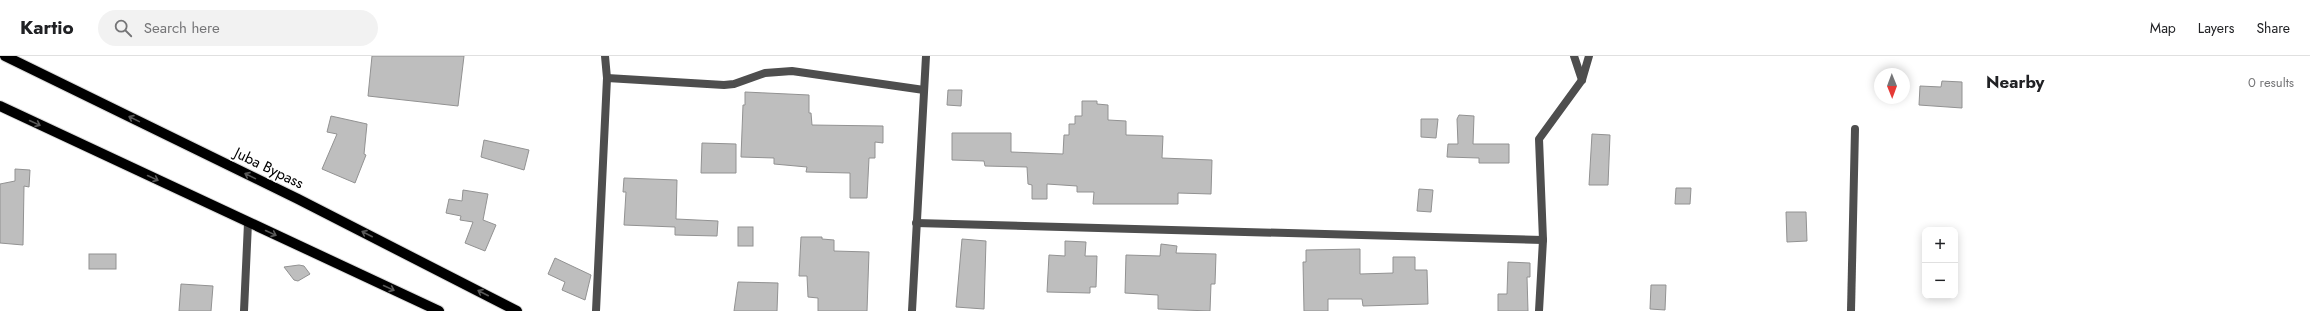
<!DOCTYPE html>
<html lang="en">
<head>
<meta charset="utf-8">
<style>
  body { margin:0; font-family:Jost,sans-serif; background:#f2f2f2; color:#202124 }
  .controls { position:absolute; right:12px; bottom:12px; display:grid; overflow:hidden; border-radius:8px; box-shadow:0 2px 10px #0003 }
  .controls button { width:36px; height:36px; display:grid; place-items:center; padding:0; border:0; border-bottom:1px solid #e0e0e0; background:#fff; color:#202124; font:20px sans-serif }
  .compass { position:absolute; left:1874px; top:12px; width:36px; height:36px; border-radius:50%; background:#fff; box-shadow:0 2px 10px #0003; rotate:179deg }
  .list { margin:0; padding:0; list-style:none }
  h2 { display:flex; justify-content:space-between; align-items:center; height:52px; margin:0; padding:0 16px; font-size:17px }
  h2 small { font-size:13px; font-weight:400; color:#757577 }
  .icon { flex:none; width:22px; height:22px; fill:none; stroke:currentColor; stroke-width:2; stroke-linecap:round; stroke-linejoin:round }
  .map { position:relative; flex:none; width:1970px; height:255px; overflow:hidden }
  header { display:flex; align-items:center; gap:24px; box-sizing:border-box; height:56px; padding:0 20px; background:#fff; border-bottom:1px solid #e0e0e0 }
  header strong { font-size:19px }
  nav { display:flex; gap:22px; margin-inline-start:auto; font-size:14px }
  .search { width:280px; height:36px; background:#f2f2f2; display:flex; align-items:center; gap:10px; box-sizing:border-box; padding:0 14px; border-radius:22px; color:#757577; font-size:15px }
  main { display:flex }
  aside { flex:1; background:#fff }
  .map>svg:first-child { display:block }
  .building { fill:#bebebe; stroke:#929292 }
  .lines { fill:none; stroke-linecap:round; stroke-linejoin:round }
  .primary-casing { stroke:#dbdbdb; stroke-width:12 }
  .minor { stroke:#4e4e4e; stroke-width:8 }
  .primary { stroke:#000; stroke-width:10 }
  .oneway { stroke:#595959 }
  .labels { text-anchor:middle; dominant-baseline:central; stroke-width:3.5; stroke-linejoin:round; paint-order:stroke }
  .street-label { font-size:15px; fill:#000; stroke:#fff }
</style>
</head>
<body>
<header>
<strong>Kartio</strong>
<div class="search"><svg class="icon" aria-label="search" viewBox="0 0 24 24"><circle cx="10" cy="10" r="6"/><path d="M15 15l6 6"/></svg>Search here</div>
<nav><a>Map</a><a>Layers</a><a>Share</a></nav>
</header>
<main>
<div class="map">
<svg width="1970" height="255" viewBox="0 0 1970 255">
  <rect width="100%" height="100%" fill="#fff"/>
  <!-- building -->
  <g class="building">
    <path d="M 372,0 L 464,0 L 458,50 L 368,40 Z"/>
    <path d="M 1942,25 L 1962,26 L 1962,52 L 1919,49 L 1920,30 L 1941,31 Z"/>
    <path d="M 948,34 L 962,34 L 961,50 L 947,49 Z"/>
    <path d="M 745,36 L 809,39 L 809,57 L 811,57 L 812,69 L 883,70 L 883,87 L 875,86 L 875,102 L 869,102 L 867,142 L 850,142 L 850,117 L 806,116 L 807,111 L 774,108 L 774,102 L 741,101 L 743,49 L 745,49 Z"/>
    <path d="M 1082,45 L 1097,45 L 1097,48 L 1108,49 L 1108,64 L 1126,65 L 1126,79 L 1163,80 L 1162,102 L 1212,104 L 1211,138 L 1178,137 L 1178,148 L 1093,148 L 1094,136 L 1077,136 L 1077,130 L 1047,128 L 1047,143 L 1032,143 L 1032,129 L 1028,128 L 1027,111 L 985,110 L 984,105 L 952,104 L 952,77 L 1011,77 L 1011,96 L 1063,98 L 1064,79 L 1069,79 L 1069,68 L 1075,68 L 1075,60 L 1082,60 Z"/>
    <path d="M 1459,59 L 1474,60 L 1473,88 L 1509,88 L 1509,107 L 1479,107 L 1479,102 L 1447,101 L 1448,88 L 1458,88 L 1457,63 Z"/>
    <path d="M 331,60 L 367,68 L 364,98 L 366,99 L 355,127 L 322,113 L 337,78 L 327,76 Z"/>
    <path d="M 1421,63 L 1438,63 L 1436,82 L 1421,81 Z"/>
    <path d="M 1592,78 L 1610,79 L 1608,129 L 1589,129 Z"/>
    <path d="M 484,84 L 529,94 L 524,114 L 481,101 Z"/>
    <path d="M 702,87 L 736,88 L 736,117 L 701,117 Z"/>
    <path d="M 15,113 L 30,114 L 29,131 L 24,130 L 23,189 L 0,187 L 0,128 L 15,125 Z"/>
    <path d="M 624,122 L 677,124 L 676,163 L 718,165 L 717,180 L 675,179 L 675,171 L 624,169 L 626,136 L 623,136 Z"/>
    <path d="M 1676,132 L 1691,132 L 1690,148 L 1675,148 Z"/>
    <path d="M 1419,133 L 1433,134 L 1431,156 L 1417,155 Z"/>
    <path d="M 463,134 L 488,138 L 483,164 L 496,169 L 485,195 L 465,187 L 473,166 L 460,164 L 461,160 L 446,157 L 449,143 L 462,145 Z"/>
    <path d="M 1786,156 L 1806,156 L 1807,185 L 1787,186 Z"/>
    <rect x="738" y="171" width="15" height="19"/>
    <path d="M 801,181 L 822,181 L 822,183 L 834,184 L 834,195 L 869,196 L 867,255 L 818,255 L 818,242 L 808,241 L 807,220 L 799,220 Z"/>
    <path d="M 962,183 L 986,185 L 984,253 L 956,251 Z"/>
    <path d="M 1065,185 L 1086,186 L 1085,200 L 1097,200 L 1096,231 L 1090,231 L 1090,237 L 1047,236 L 1049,199 L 1065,200 Z"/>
    <path d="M 1161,188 L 1177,190 L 1176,197 L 1216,198 L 1215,228 L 1211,228 L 1210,255 L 1158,253 L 1158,239 L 1125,237 L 1126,199 L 1160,200 Z"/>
    <path d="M 1360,193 L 1360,218 L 1393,217 L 1393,201 L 1415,201 L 1415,214 L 1427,214 L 1428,248 L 1363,250 L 1362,243 L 1328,243 L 1328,255 L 1304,255 L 1303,206 L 1306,206 L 1306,194 Z"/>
    <rect x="89" y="198" width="27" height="15"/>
    <path d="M 555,202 L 591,219 L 585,244 L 562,234 L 565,226 L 548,218 Z"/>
    <path d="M 1508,206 L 1530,207 L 1530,221 L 1527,221 L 1528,255 L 1498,255 L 1498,238 L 1507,238 Z"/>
    <path d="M 299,209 L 304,210 L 310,218 L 298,225 L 294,224 L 284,211 Z"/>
    <path d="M 738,226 L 778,227 L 777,255 L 734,255 Z"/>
    <path d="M 181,228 L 213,230 L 211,255 L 179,255 Z"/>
    <path d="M 1651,229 L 1666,229 L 1665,254 L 1650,253 Z"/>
  </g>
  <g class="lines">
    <!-- primary casing -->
    <g class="primary-casing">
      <g id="primary">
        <path d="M 5,0 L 298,143 L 517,255"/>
        <path d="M 0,50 L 439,255"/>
      </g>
    </g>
    <!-- minor -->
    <g class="minor">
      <path d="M 1574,0 L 1582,24"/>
      <path d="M 607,22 L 724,29 L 734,28 L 765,17 L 792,15 L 924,34"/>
      <path d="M 916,167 L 1543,184"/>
      <path d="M 244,255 L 248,167"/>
      <path d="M 596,255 L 607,22 L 605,0"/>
      <path d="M 912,255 L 926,0"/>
      <path d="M 1539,255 L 1543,184 L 1539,83 L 1582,24 L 1589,0"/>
      <path d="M 1851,255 L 1855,73"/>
    </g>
    <!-- primary -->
    <use href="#primary" class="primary"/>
  </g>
  <!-- one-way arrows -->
  <defs><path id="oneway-shaft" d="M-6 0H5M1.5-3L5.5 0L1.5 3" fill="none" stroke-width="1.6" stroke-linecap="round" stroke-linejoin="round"/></defs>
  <g class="oneway">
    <use href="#oneway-shaft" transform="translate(134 63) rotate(-154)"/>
    <use href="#oneway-shaft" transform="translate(35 67) rotate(25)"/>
    <use href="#oneway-shaft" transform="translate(250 120) rotate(-154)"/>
    <use href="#oneway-shaft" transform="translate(153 122) rotate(25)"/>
    <use href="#oneway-shaft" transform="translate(271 177) rotate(25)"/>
    <use href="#oneway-shaft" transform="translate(367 178) rotate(-153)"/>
    <use href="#oneway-shaft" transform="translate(389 232) rotate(25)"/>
    <use href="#oneway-shaft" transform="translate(483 237) rotate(-153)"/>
  </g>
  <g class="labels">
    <!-- street labels -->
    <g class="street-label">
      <text transform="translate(269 112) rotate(26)">Juba Bypass</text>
    </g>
  </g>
</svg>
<div class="controls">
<button>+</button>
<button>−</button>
</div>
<svg class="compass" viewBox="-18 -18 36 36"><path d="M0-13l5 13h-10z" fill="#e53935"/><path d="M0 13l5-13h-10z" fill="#757577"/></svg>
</div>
<aside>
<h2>Nearby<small>0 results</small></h2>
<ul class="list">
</ul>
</aside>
</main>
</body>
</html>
